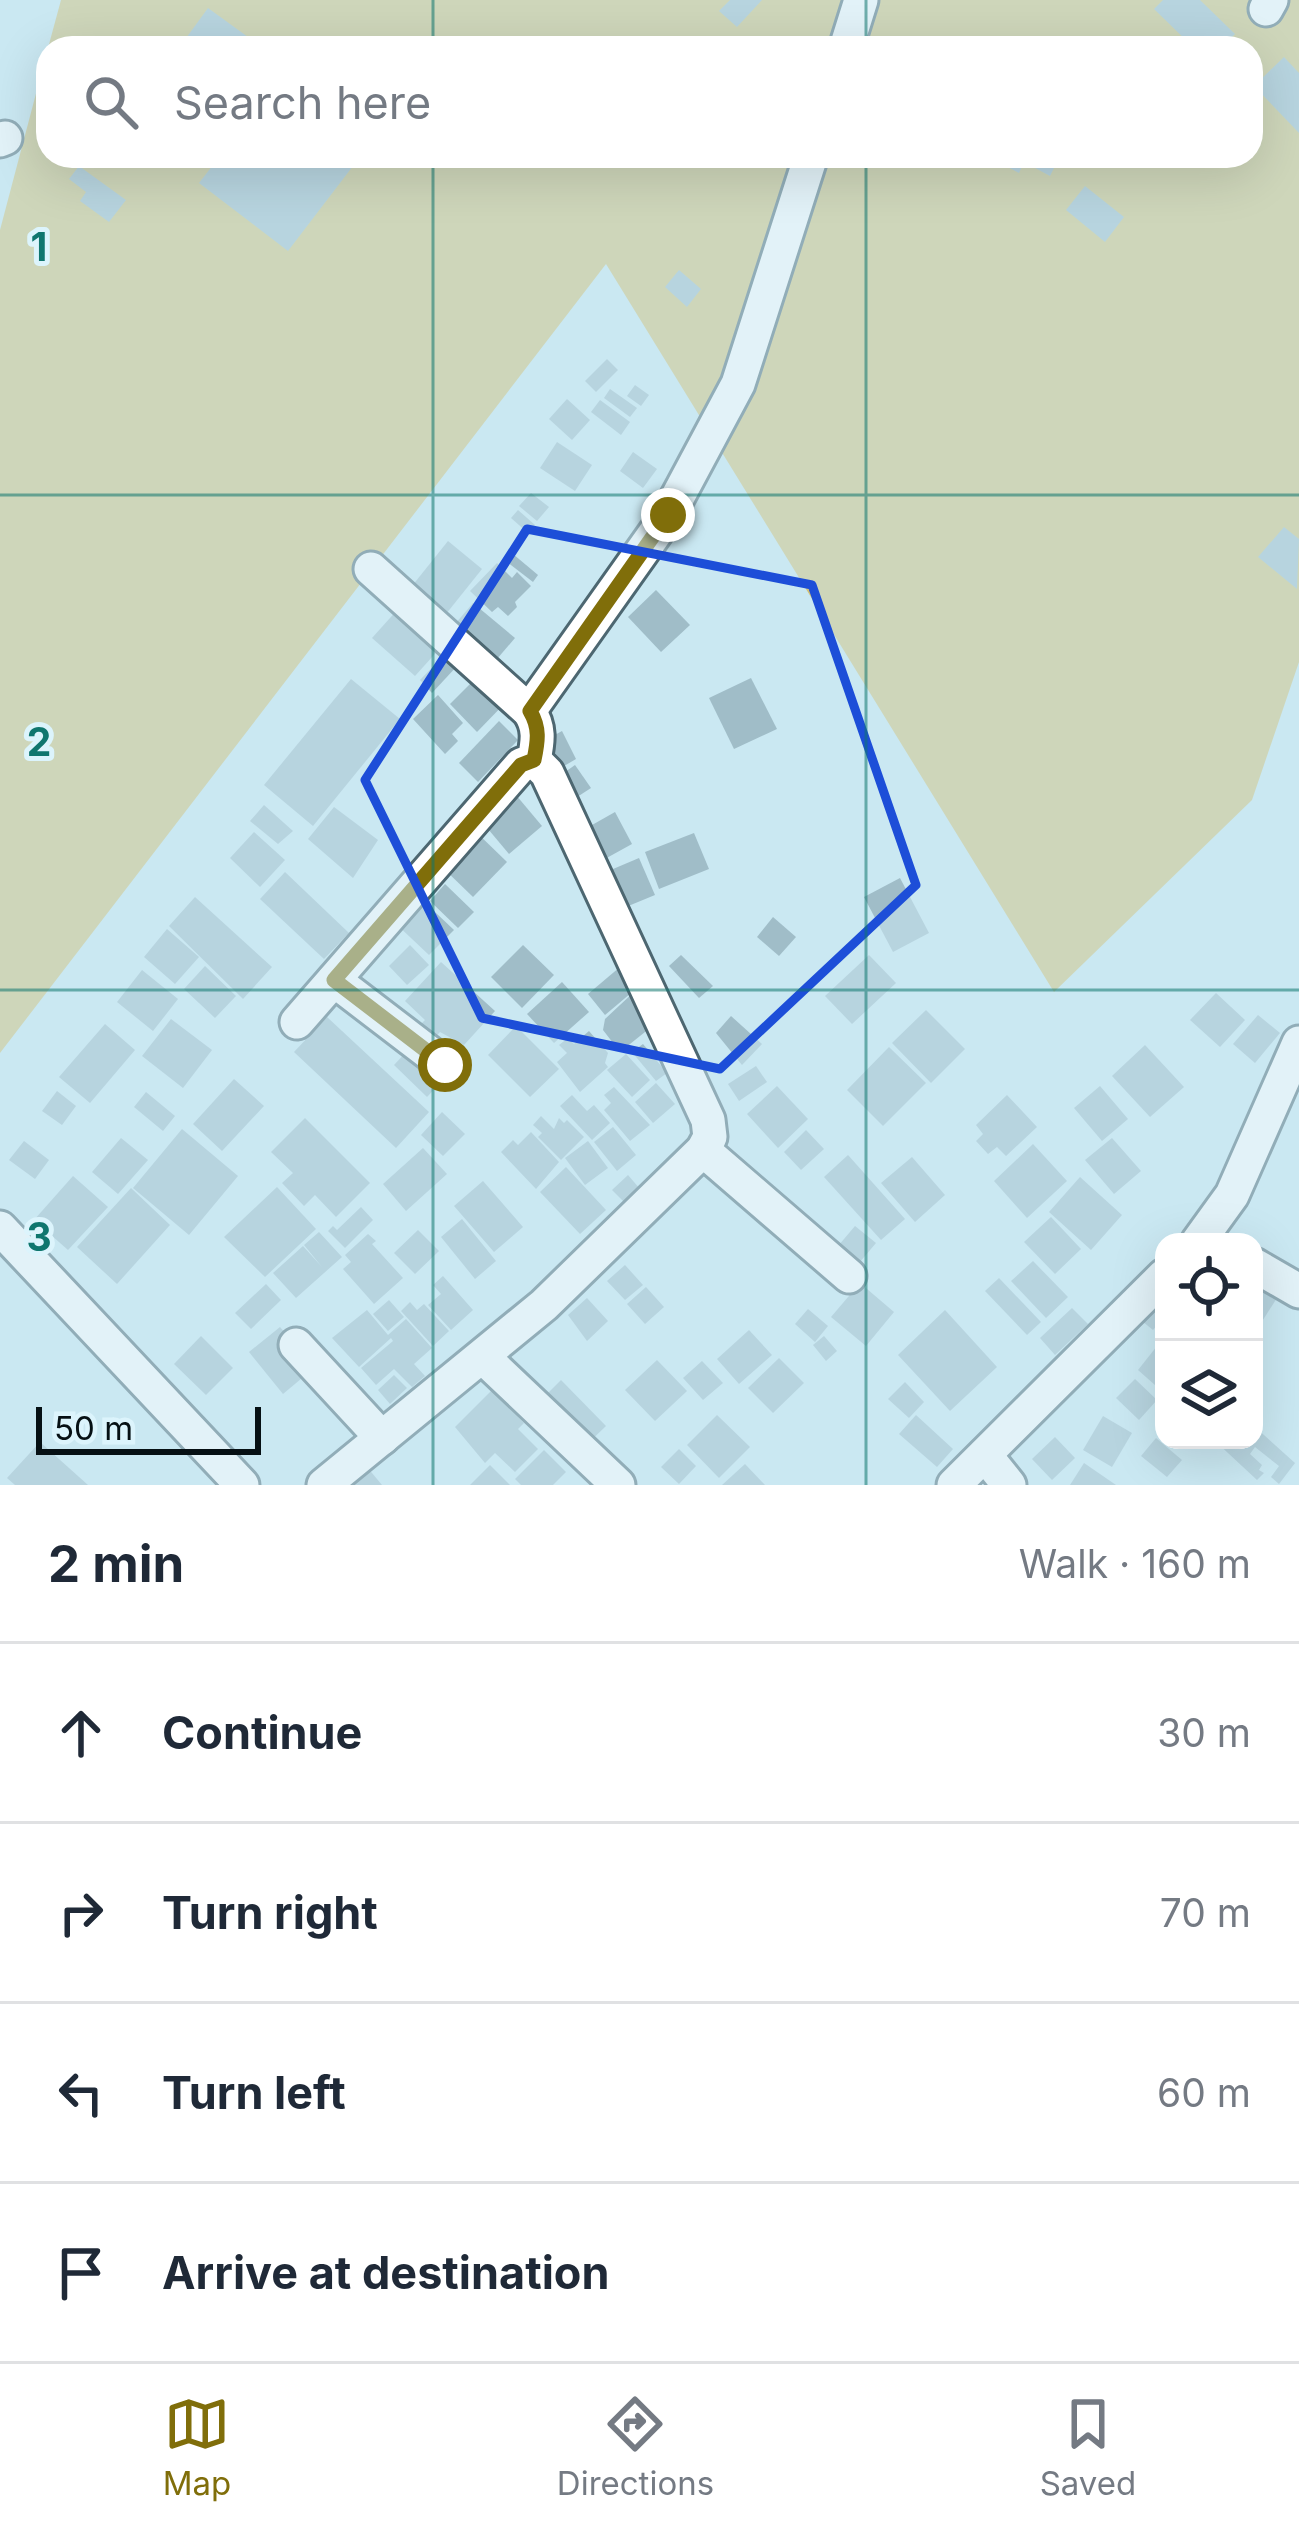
<!DOCTYPE html>
<html lang="en">
<head>
<meta charset="utf-8">
<style>
  body { margin:0; font-family:Inter,sans-serif; background:#f6f6f7; color:#1f2937 }
  .controls { position:absolute; right:36px; bottom:36px; display:grid; overflow:hidden; border-radius:24px; box-shadow:0 12px 48px #0002 }
  .controls button { width:108px; height:108px; display:grid; place-items:center; padding:0; border:0; border-bottom:3px solid #e0e1e3; background:#fff; color:#1f2937; font:60px sans-serif }
  .scale { position:absolute; left:36px; bottom:30px; width:225px; box-sizing:border-box; padding-left:12px; border:6px solid #061014; border-top:0; font-size:33px; line-height:42px; white-space:nowrap; color:#061014; -webkit-text-stroke:9px #dcf4fc; paint-order:stroke }
  .stop { position:absolute; width:36px; height:36px; margin:-27px; border:9px solid #806e0a; border-radius:50%; background:#fff }
  .stop.end { background:#806e0a; border-color:#fff; box-shadow:0 3px 12px #0008 }
  .list { margin:0; padding:0; list-style:none }
  h2 { display:flex; justify-content:space-between; align-items:center; height:156px; margin:0; padding:0 48px; font-size:51px }
  h2 small { font-size:39px; font-weight:400; color:#747a83 }
  .list li { display:grid; grid-template-columns:78px 1fr auto; gap:36px; align-items:center; box-sizing:border-box; height:180px; padding:0 48px; border-top:3px solid #e0e1e3 }
  .list b { display:block; font-size:45px; white-space:nowrap }
  .list em { font-size:39px; font-style:normal; color:#747a83 }
  .icon { flex:none; width:66px; height:66px; fill:none; stroke:currentColor; stroke-width:2; stroke-linecap:round; stroke-linejoin:round }
  .map { position:relative; flex:none; width:1299px; height:1485px; overflow:hidden }
  .search { position:absolute; background:#fff; box-shadow:0 12px 48px #0002; left:36px; right:36px; top:36px; height:132px; display:flex; align-items:center; gap:30px; box-sizing:border-box; padding:0 42px; border-radius:36px; color:#747a83; font-size:45px }
  .sheet { height:876px; background:#fff }
  nav { display:flex; justify-content:space-around; align-items:center; box-sizing:border-box; height:168px; border-top:3px solid #e0e1e3; background:#fff; font-size:33px; color:#747a83 }
  nav a { display:grid; justify-items:center; gap:6px }
  nav .on { color:#806e0a }
  .map>svg:first-child { display:block }
  .green { fill:#d3c276 }
  .building { fill:#a0bdc8 }
  .lines { fill:none; stroke-linecap:round; stroke-linejoin:round }
  .minor-casing { stroke:#4d6771; stroke-width:39 }
  .minor { stroke:#fff; stroke-width:33 }
  .route { stroke:#806e0a; stroke-width:15 }
  .marked { fill:none; stroke:#1d4ed8; stroke-width:9; stroke-linejoin:round }
  .grid { fill:none; stroke:#0f766e; stroke-width:3; stroke-opacity:0.55 }
  .grid-label { font-size:39px; text-anchor:middle; font-weight:bold; fill:#0f766e; stroke:#dcf4fc; stroke-width:10; stroke-linejoin:round; paint-order:stroke }
</style>
</head>
<body>
<div class="map">
<svg width="1299" height="1485" viewBox="0 0 1299 1485">
  <rect width="100%" height="100%" fill="#cae8f2"/>
  <!-- green -->
  <path class="green" d="M 61,0 L 1299,0 L 1299,662 L 1252,800 L 1054,992 L 606,264 L 0,1053 L 0,230 L 48,48 L 48,156 L 1251,156 L 1251,48 L 48,48 Z"/>
  <!-- building -->
  <g class="building">
    <path d="M 730,0 L 762,0 L 737,27 L 719,11 Z"/>
    <path d="M 1163,0 L 1200,0 L 1235,34 L 1221,48 L 1194,48 L 1154,9 Z"/>
    <path d="M 208,8 L 248,37 L 240,48 L 181,45 Z"/>
    <path d="M 1284,57 L 1299,73 L 1299,133 L 1254,86 Z"/>
    <path d="M 220,156 L 340,156 L 353,166 L 288,251 L 199,183 Z"/>
    <path d="M 1009,156 L 1060,156 L 1050,176 L 1024,162 L 1019,173 L 1004,165 Z"/>
    <path d="M 79,166 L 126,200 L 109,222 L 80,201 L 86,192 L 69,179 Z"/>
    <path d="M 1085,186 L 1124,217 L 1105,242 L 1066,210 Z"/>
    <path d="M 679,270 L 701,289 L 687,307 L 665,287 Z"/>
    <path d="M 607,359 L 618,370 L 596,392 L 585,381 Z"/>
    <path d="M 635,385 L 649,395 L 641,406 L 627,396 Z"/>
    <path d="M 610,389 L 637,408 L 630,417 L 604,398 Z"/>
    <path d="M 567,399 L 590,420 L 572,440 L 549,419 Z"/>
    <path d="M 600,400 L 630,422 L 621,435 L 591,412 Z"/>
    <path d="M 557,442 L 592,465 L 575,491 L 540,468 Z"/>
    <path d="M 633,452 L 657,469 L 643,488 L 620,471 Z"/>
    <path d="M 531,493 L 549,507 L 537,521 L 519,506 Z"/>
    <path d="M 518,510 L 535,525 L 528,533 L 511,518 Z"/>
    <path d="M 1284,527 L 1299,539 L 1297,589 L 1258,557 Z"/>
    <path d="M 448,541 L 482,569 L 446,614 L 412,586 Z"/>
    <path d="M 513,554 L 538,575 L 533,582 L 507,562 Z"/>
    <path d="M 497,563 L 512,578 L 517,572 L 531,586 L 515,602 L 517,607 L 508,616 L 498,607 L 492,612 L 470,591 Z"/>
    <path d="M 656,590 L 690,625 L 661,652 L 628,617 Z"/>
    <path d="M 473,603 L 515,638 L 497,659 L 455,624 Z"/>
    <path d="M 399,608 L 442,646 L 415,676 L 372,638 Z"/>
    <path d="M 446,653 L 458,665 L 432,693 L 420,680 Z"/>
    <path d="M 480,674 L 507,701 L 477,732 L 450,704 Z"/>
    <path d="M 751,678 L 777,729 L 734,749 L 709,698 Z"/>
    <path d="M 351,679 L 400,719 L 313,826 L 264,785 Z"/>
    <path d="M 438,695 L 463,723 L 452,734 L 458,741 L 445,754 L 413,719 Z"/>
    <path d="M 499,721 L 518,740 L 478,782 L 459,763 Z"/>
    <path d="M 562,731 L 576,759 L 559,769 L 544,741 Z"/>
    <path d="M 575,765 L 591,788 L 574,799 L 558,777 Z"/>
    <path d="M 516,795 L 542,826 L 509,854 L 483,823 Z"/>
    <path d="M 264,805 L 293,831 L 278,844 L 250,821 Z"/>
    <path d="M 334,807 L 378,840 L 353,878 L 308,839 Z"/>
    <path d="M 615,812 L 632,844 L 603,860 L 585,829 Z"/>
    <path d="M 474,830 L 507,862 L 473,897 L 440,865 Z"/>
    <path d="M 254,832 L 285,860 L 260,887 L 230,858 Z"/>
    <path d="M 694,833 L 709,869 L 659,889 L 645,852 Z"/>
    <path d="M 639,858 L 655,895 L 621,909 L 606,872 Z"/>
    <path d="M 285,872 L 349,933 L 324,959 L 260,899 Z"/>
    <path d="M 900,878 L 929,933 L 893,952 L 864,897 Z"/>
    <path d="M 445,884 L 474,912 L 458,928 L 430,901 Z"/>
    <path d="M 417,895 L 454,930 L 429,955 L 393,921 Z"/>
    <path d="M 195,897 L 272,967 L 243,999 L 169,926 Z"/>
    <path d="M 773,917 L 796,937 L 779,956 L 757,937 Z"/>
    <path d="M 167,929 L 199,957 L 175,984 L 144,957 Z"/>
    <path d="M 410,945 L 429,965 L 407,985 L 389,966 Z"/>
    <path d="M 523,945 L 554,975 L 522,1008 L 491,977 Z"/>
    <path d="M 681,955 L 713,986 L 699,998 L 669,966 Z"/>
    <path d="M 869,955 L 896,983 L 852,1024 L 825,996 Z"/>
    <path d="M 441,962 L 495,1011 L 464,1045 L 440,1032 L 432,1041 L 417,1028 L 425,1020 L 405,1001 Z"/>
    <path d="M 205,966 L 236,996 L 215,1018 L 184,989 Z"/>
    <path d="M 620,967 L 637,988 L 605,1015 L 588,994 Z"/>
    <path d="M 142,970 L 178,999 L 153,1031 L 117,1002 Z"/>
    <path d="M 562,982 L 589,1012 L 554,1043 L 527,1014 Z"/>
    <path d="M 635,991 L 641,1016 L 650,1028 L 620,1052 L 603,1030 L 605,1019 Z"/>
    <path d="M 1216,993 L 1245,1020 L 1220,1047 L 1190,1020 Z"/>
    <path d="M 926,1010 L 965,1049 L 931,1083 L 892,1043 Z"/>
    <path d="M 1258,1015 L 1280,1033 L 1255,1063 L 1233,1044 Z"/>
    <path d="M 731,1016 L 762,1044 L 742,1065 L 716,1033 Z"/>
    <path d="M 327,1017 L 429,1112 L 396,1148 L 294,1052 Z"/>
    <path d="M 171,1019 L 212,1050 L 183,1088 L 142,1056 Z"/>
    <path d="M 105,1024 L 135,1050 L 90,1103 L 59,1077 Z"/>
    <path d="M 516,1026 L 559,1069 L 530,1097 L 488,1055 Z"/>
    <path d="M 589,1031 L 608,1053 L 605,1063 L 608,1067 L 580,1092 L 557,1062 L 567,1053 L 559,1045 L 568,1038 L 574,1044 Z"/>
    <path d="M 643,1044 L 667,1073 L 656,1081 L 632,1052 Z"/>
    <path d="M 1145,1045 L 1184,1087 L 1150,1117 L 1112,1076 Z"/>
    <path d="M 889,1047 L 926,1083 L 883,1126 L 847,1090 Z"/>
    <path d="M 408,1050 L 441,1082 L 427,1097 L 394,1065 Z"/>
    <path d="M 626,1054 L 650,1080 L 632,1097 L 607,1070 Z"/>
    <path d="M 756,1066 L 767,1082 L 739,1101 L 728,1084 Z"/>
    <path d="M 234,1079 L 264,1106 L 222,1151 L 193,1124 Z"/>
    <path d="M 656,1083 L 675,1104 L 653,1123 L 635,1102 Z"/>
    <path d="M 777,1086 L 808,1119 L 778,1148 L 747,1114 Z"/>
    <path d="M 1100,1086 L 1128,1119 L 1102,1141 L 1074,1108 Z"/>
    <path d="M 614,1087 L 650,1125 L 630,1141 L 604,1110 L 611,1103 L 604,1095 Z"/>
    <path d="M 57,1091 L 76,1106 L 62,1125 L 42,1111 Z"/>
    <path d="M 146,1092 L 175,1116 L 163,1131 L 134,1107 Z"/>
    <path d="M 572,1095 L 587,1111 L 594,1105 L 610,1123 L 592,1140 L 560,1106 Z"/>
    <path d="M 1007,1095 L 1037,1127 L 1006,1156 L 997,1147 L 988,1154 L 976,1141 L 983,1134 L 976,1125 Z"/>
    <path d="M 442,1112 L 465,1134 L 443,1156 L 421,1135 Z"/>
    <path d="M 541,1116 L 554,1129 L 559,1118 L 564,1123 L 567,1120 L 584,1137 L 561,1160 L 538,1137 L 542,1133 L 533,1125 Z"/>
    <path d="M 305,1118 L 370,1183 L 336,1217 L 315,1195 L 304,1206 L 282,1183 L 293,1173 L 271,1152 Z"/>
    <path d="M 613,1127 L 636,1155 L 617,1171 L 594,1142 Z"/>
    <path d="M 182,1129 L 238,1176 L 189,1235 L 133,1188 Z"/>
    <path d="M 806,1130 L 824,1149 L 801,1170 L 784,1152 Z"/>
    <path d="M 531,1132 L 559,1162 L 536,1189 L 501,1152 L 513,1140 L 518,1145 Z"/>
    <path d="M 121,1138 L 148,1160 L 118,1194 L 92,1172 Z"/>
    <path d="M 1112,1138 L 1141,1171 L 1114,1194 L 1085,1160 Z"/>
    <path d="M 24,1141 L 49,1160 L 35,1179 L 9,1160 Z"/>
    <path d="M 588,1141 L 608,1168 L 585,1185 L 565,1158 Z"/>
    <path d="M 1033,1144 L 1067,1181 L 1027,1218 L 994,1181 Z"/>
    <path d="M 423,1148 L 447,1174 L 406,1211 L 383,1184 Z"/>
    <path d="M 848,1155 L 905,1219 L 881,1240 L 824,1177 Z"/>
    <path d="M 912,1157 L 945,1195 L 915,1222 L 881,1183 Z"/>
    <path d="M 566,1167 L 606,1210 L 580,1234 L 540,1192 Z"/>
    <path d="M 628,1175 L 640,1189 L 625,1203 L 612,1190 Z"/>
    <path d="M 73,1176 L 108,1207 L 68,1250 L 34,1220 Z"/>
    <path d="M 1080,1177 L 1122,1215 L 1091,1250 L 1049,1212 Z"/>
    <path d="M 483,1181 L 523,1227 L 494,1252 L 454,1206 Z"/>
    <path d="M 277,1187 L 316,1229 L 265,1277 L 224,1237 Z"/>
    <path d="M 131,1188 L 170,1225 L 117,1284 L 77,1247 Z"/>
    <path d="M 361,1207 L 373,1220 L 345,1248 L 328,1231 L 333,1226 L 337,1230 Z"/>
    <path d="M 1051,1217 L 1081,1249 L 1055,1274 L 1024,1242 Z"/>
    <path d="M 462,1219 L 496,1261 L 475,1279 L 441,1237 Z"/>
    <path d="M 855,1226 L 876,1243 L 854,1269 L 833,1252 Z"/>
    <path d="M 418,1230 L 439,1251 L 415,1274 L 394,1253 Z"/>
    <path d="M 319,1232 L 342,1257 L 296,1298 L 273,1273 L 303,1246 L 322,1267 L 304,1245 Z"/>
    <path d="M 368,1234 L 376,1241 L 372,1244 L 403,1278 L 374,1304 L 343,1269 L 351,1262 L 345,1255 Z"/>
    <path d="M 1033,1261 L 1068,1297 L 1046,1318 L 1011,1281 Z"/>
    <path d="M 625,1265 L 643,1285 L 625,1300 L 607,1281 Z"/>
    <path d="M 1254,1268 L 1284,1287 L 1254,1334 Z"/>
    <path d="M 443,1276 L 473,1310 L 451,1330 L 428,1305 L 441,1294 L 433,1285 Z"/>
    <path d="M 999,1278 L 1041,1322 L 1027,1335 L 985,1291 Z"/>
    <path d="M 860,1283 L 894,1312 L 866,1346 L 831,1317 Z"/>
    <path d="M 266,1284 L 281,1300 L 251,1329 L 235,1313 Z"/>
    <path d="M 646,1287 L 664,1307 L 645,1324 L 627,1304 Z"/>
    <path d="M 1155,1296 L 1164,1304 L 1164,1317 L 1153,1330 L 1137,1317 Z"/>
    <path d="M 587,1298 L 608,1321 L 587,1341 L 568,1315 Z"/>
    <path d="M 389,1300 L 404,1317 L 388,1331 L 373,1314 Z"/>
    <path d="M 410,1302 L 417,1310 L 424,1304 L 449,1331 L 433,1346 L 401,1311 Z"/>
    <path d="M 1072,1308 L 1088,1324 L 1055,1355 L 1040,1338 Z"/>
    <path d="M 808,1309 L 828,1326 L 815,1342 L 795,1324 Z"/>
    <path d="M 367,1310 L 388,1335 L 406,1319 L 432,1348 L 414,1364 L 425,1376 L 412,1387 L 394,1369 L 376,1385 L 361,1368 L 393,1341 L 391,1338 L 359,1367 L 332,1338 Z"/>
    <path d="M 945,1310 L 997,1367 L 950,1411 L 898,1355 Z"/>
    <path d="M 280,1327 L 314,1368 L 283,1394 L 249,1352 Z"/>
    <path d="M 749,1330 L 772,1355 L 739,1384 L 717,1359 Z"/>
    <path d="M 201,1336 L 233,1368 L 206,1395 L 174,1364 Z"/>
    <path d="M 824,1336 L 837,1351 L 826,1361 L 813,1345 Z"/>
    <path d="M 1161,1341 L 1164,1343 L 1164,1393 L 1138,1370 Z"/>
    <path d="M 779,1358 L 804,1383 L 773,1413 L 748,1388 Z"/>
    <path d="M 657,1360 L 687,1391 L 655,1421 L 625,1390 Z"/>
    <path d="M 702,1361 L 723,1383 L 703,1400 L 683,1378 Z"/>
    <path d="M 394,1375 L 407,1388 L 390,1404 L 378,1390 Z"/>
    <path d="M 1135,1379 L 1157,1400 L 1139,1420 L 1116,1398 Z"/>
    <path d="M 561,1380 L 606,1426 L 582,1449 L 537,1404 Z"/>
    <path d="M 905,1382 L 924,1402 L 909,1418 L 888,1399 Z"/>
    <path d="M 492,1390 L 524,1423 L 518,1429 L 538,1449 L 515,1472 L 495,1453 L 485,1463 L 455,1427 Z"/>
    <path d="M 717,1415 L 750,1447 L 719,1478 L 687,1445 Z"/>
    <path d="M 916,1415 L 953,1449 L 937,1467 L 899,1434 Z"/>
    <path d="M 1103,1416 L 1132,1433 L 1112,1467 L 1083,1450 Z"/>
    <path d="M 1254,1426 L 1295,1463 L 1279,1484 L 1271,1477 L 1279,1466 L 1255,1447 L 1250,1454 L 1262,1465 L 1259,1470 L 1264,1473 L 1257,1480 L 1214,1440 L 1240,1443 L 1254,1440 Z"/>
    <path d="M 1055,1437 L 1075,1458 L 1052,1480 L 1032,1459 Z"/>
    <path d="M 1156,1438 L 1182,1460 L 1167,1477 L 1141,1456 Z"/>
    <path d="M 40,1442 L 88,1485 L 15,1485 L 7,1478 Z"/>
    <path d="M 679,1449 L 696,1466 L 679,1484 L 661,1467 Z"/>
    <path d="M 544,1450 L 566,1472 L 553,1485 L 521,1485 L 515,1479 Z"/>
    <path d="M 362,1461 L 382,1485 L 340,1485 Z"/>
    <path d="M 1084,1463 L 1116,1485 L 1070,1485 Z"/>
    <path d="M 745,1464 L 765,1485 L 722,1485 Z"/>
    <path d="M 490,1465 L 510,1485 L 470,1485 Z"/>
  </g>
  <g class="lines">
    <!-- minor casing -->
    <g class="minor-casing">
      <g id="minor">
        <path d="M 1266,9 L 1271,0"/>
        <path d="M 846,48 L 861,0"/>
        <path d="M 0,140 L 5,138"/>
        <path d="M 529,711 L 668,515 L 738,384 L 811,156"/>
        <path d="M 334,980 L 445,1065"/>
        <path d="M 297,1022 L 521,765 L 534,760 C 538,741 540,727 529,711 L 371,569"/>
        <path d="M 703,1150 L 849,1276"/>
        <path d="M 0,1228 L 242,1485"/>
        <path d="M 1198,1242 L 1232,1195 L 1299,1043"/>
        <path d="M 1254,1265 L 1299,1291"/>
        <path d="M 296,1345 L 382,1438"/>
        <path d="M 483,1357 L 618,1485"/>
        <path d="M 985,1455 L 1009,1485"/>
        <path d="M 324,1485 L 544,1305 L 703,1150 L 710,1137 L 708,1120 L 547,773 L 534,760"/>
        <path d="M 954,1485 L 1164,1276"/>
      </g>
    </g>
    <!-- minor -->
    <use href="#minor" class="minor"/>
  </g>
  <g class="lines">
    <!-- route -->
    <path class="route" d="M 445,1065 L 334,980 L 521,765 L 534,760 C 538,741 540,728 530,711 L 668,515"/>
  </g>
  <!-- marked area -->
  <path d="M0 0H1299V1485H0ZM 527,529 L 812,585 L 916,885 L 720,1069 L 482,1018 L 365,780 Z" fill="#cae8f2" fill-opacity=".55" fill-rule="evenodd"/>
  <path class="marked" d="M 527,529 L 812,585 L 916,885 L 720,1069 L 482,1018 L 365,780 Z"/>
  <!-- grid -->
  <path class="grid" d="M 433,0 L 433,48M 866,0 L 866,48M 433,156 L 433,1485M 866,156 L 866,1485M 0,495 L 1299,495M 0,990 L 1299,990"/>
  <g class="grid-label">
    <text x="39" y="261">1</text>
    <text x="39" y="756">2</text>
    <text x="39" y="1251">3</text>
  </g>
</svg>
<div class="controls">
<button><svg class="icon" aria-label="locate" viewBox="0 0 24 24"><circle cx="12" cy="12" r="6"/><path d="M12 2v4M12 18v4M2 12h4M18 12h4"/></svg></button>
<button><svg class="icon" aria-label="layers" viewBox="0 0 24 24"><path d="M12 4l9 5-9 5-9-5zM3 14l9 5 9-5"/></svg></button>
</div>
<div class="scale">50 m</div>
<div class="stop" style="left:445px;top:1065px"></div>
<div class="stop end" style="left:668px;top:515px"></div>
<div class="search"><svg class="icon" aria-label="search" viewBox="0 0 24 24"><circle cx="10" cy="10" r="6"/><path d="M15 15l6 6"/></svg>Search here</div>
</div>
<section class="sheet">
<h2>2 min<small>Walk · 160 m</small></h2>
<ul class="list">
<li><svg class="icon" aria-label="ahead" viewBox="0 0 24 24"><path d="M12 20V5M6 11l6-6 6 6"/></svg><div><b>Continue</b></div><em>30 m</em></li>
<li><svg class="icon" aria-label="right" viewBox="0 0 24 24"><path d="M7 20v-9h11M14 6l5 5-5 5"/></svg><div><b>Turn right</b></div><em>70 m</em></li>
<li><svg class="icon" aria-label="left" viewBox="0 0 24 24"><path d="M17 20v-9H6M10 6l-5 5 5 5"/></svg><div><b>Turn left</b></div><em>60 m</em></li>
<li><svg class="icon" aria-label="arrive" viewBox="0 0 24 24"><path d="M6 21V4h12l-3 4 3 4H6"/></svg><div><b>Arrive at destination</b></div></li>
</ul>
</section>
<nav>
<a class="on"><svg class="icon" aria-label="map" viewBox="0 0 24 24"><path d="M3 6l6-2 6 2 6-2v14l-6 2-6-2-6 2zM9 4v14M15 6v14"/></svg>Map</a>
<a><svg class="icon" aria-label="directions" viewBox="0 0 24 24"><path d="M12 3l9 9-9 9-9-9zM9 14v-3h6M13 9l2 2-2 2"/></svg>Directions</a>
<a><svg class="icon" aria-label="saved" viewBox="0 0 24 24"><path d="M7 4h10v16l-5-4-5 4z"/></svg>Saved</a>
</nav>
</body>
</html>
